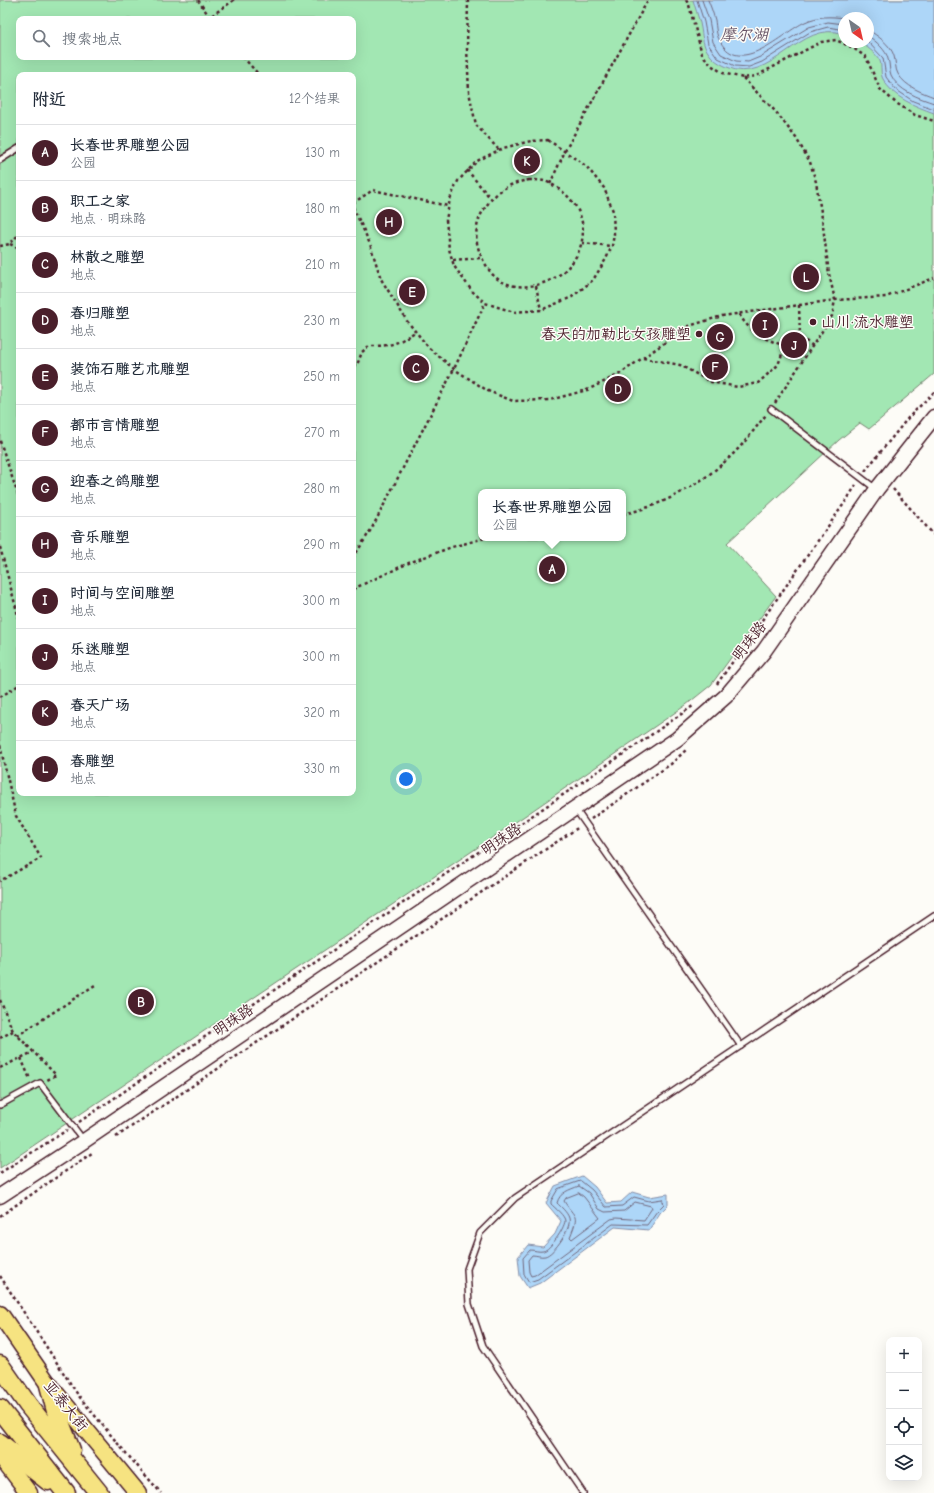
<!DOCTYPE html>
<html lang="zh">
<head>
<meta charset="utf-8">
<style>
  body { margin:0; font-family:"Comic Neue","LXGW WenKai TC",sans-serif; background:#f2f2f3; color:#1f2937 }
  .controls { position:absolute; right:12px; bottom:12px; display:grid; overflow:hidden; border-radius:8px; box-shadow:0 4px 16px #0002 }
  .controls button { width:36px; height:36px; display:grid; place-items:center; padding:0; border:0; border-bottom:1px solid #e0e1e3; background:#fff; color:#1f2937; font:20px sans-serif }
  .compass { position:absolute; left:838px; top:12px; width:36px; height:36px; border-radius:50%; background:#fff; box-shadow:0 4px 16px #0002; rotate:146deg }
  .you { position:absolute; left:406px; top:779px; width:14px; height:14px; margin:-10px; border:3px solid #fff; border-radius:50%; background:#1a73e8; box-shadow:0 0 0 6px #1a73e833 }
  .badge { display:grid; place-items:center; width:26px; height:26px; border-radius:50%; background:#4a1f2b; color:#fff; font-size:13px; font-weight:700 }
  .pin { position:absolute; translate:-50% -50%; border:2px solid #fff; box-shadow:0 1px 4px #0006 }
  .popup { position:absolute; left:478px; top:489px; width:148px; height:52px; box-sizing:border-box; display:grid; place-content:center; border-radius:8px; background:#fff; filter:drop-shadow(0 1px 3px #0005); font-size:13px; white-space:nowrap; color:#747a83 }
  .popup b { font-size:15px; color:#1f2937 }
  .popup::after { content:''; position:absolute; left:50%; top:100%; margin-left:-8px; border:8px solid transparent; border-top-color:#fff }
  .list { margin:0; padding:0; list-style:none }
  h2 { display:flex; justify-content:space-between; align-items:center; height:52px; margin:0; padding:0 16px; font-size:17px }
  h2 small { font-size:13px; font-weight:400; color:#747a83 }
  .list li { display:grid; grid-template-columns:26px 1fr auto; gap:12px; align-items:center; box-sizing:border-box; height:56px; padding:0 16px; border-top:1px solid #e0e1e3 }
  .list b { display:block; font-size:15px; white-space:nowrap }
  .list p { margin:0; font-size:13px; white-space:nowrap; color:#747a83 }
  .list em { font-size:13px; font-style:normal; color:#747a83 }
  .icon { flex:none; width:22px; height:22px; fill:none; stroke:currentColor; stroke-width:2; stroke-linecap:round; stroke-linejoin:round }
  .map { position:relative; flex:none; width:934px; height:1493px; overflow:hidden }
  .search { position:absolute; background:#fff; box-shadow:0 4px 16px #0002; left:16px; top:16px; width:340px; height:44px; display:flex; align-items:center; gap:10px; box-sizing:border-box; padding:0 14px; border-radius:8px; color:#747a83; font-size:15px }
  .panel { position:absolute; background:#fff; box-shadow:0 4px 16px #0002; left:16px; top:72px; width:340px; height:724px; border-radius:8px }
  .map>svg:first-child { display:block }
  .green { fill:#a2e7b3; stroke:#76836f; fill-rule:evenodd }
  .water { fill:#add6f8; stroke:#858da6 }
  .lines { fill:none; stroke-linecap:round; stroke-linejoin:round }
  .shore { stroke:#72687d; stroke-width:1 }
  .lane-casing { stroke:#4a1f2b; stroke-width:8 }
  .secondary-casing { stroke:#4a1f2b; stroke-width:17 }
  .primary-casing { stroke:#4a1f2b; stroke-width:19 }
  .highway-casing { stroke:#4a1f2b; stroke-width:21 }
  .path { stroke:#4a1f2b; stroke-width:2.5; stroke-dasharray:3 3; stroke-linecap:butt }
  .lane { stroke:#fdfcf7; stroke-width:5 }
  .secondary { stroke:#fdfcf7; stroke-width:14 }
  .primary { stroke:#f6e381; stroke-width:16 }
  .highway { stroke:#f6e381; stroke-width:18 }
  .poi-dot { fill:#4a1f2b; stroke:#fdfcf7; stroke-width:1.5 }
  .labels { text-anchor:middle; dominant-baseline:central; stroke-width:3; stroke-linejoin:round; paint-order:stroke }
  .poi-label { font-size:15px; fill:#4a1f2b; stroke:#fdfcf7; text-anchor:start }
  .street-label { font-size:15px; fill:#4a1f2b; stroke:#fdfcf7 }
  .water-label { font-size:16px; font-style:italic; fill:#685668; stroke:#fdfcf7 }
</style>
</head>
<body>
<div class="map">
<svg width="934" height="1493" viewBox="0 0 934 1493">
  <rect width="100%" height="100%" fill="#fdfcf7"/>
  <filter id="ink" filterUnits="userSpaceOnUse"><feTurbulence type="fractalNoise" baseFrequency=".025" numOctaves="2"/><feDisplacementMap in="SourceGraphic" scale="8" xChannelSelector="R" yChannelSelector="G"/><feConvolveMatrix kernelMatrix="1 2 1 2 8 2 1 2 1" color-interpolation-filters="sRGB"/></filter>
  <g filter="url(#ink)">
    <!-- green -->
    <path class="green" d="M 0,0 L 934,0 L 934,374 L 869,429 L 860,423 L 839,440 L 727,543 L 776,596 L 711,685 L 686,705 L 526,815 L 0,1168 ZM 844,18 L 868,18 L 868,42 L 844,42 ZM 19,19 L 353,19 L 353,57 L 19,57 ZM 19,75 L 353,75 L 353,793 L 19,793 ZM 481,492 L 623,492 L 623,538 L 481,538 Z"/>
    <!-- water -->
    <g class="water">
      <path d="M 693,0 L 934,0 L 934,113 C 915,106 893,98 883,79 C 880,74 882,66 880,61 C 876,53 866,46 859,42 L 868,42 L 868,18 L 844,18 L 844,34 C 800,18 771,87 727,67 C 716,62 711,58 705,47 C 702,40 702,31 700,23 C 698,15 695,8 693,0 Z"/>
      <path d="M 582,1176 L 595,1187 L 607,1203 L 621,1202 L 632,1192 L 649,1197 L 668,1194 L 668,1205 L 660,1213 L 649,1230 L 615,1227 L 540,1283 L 528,1288 L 520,1276 L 518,1257 L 528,1245 L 543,1247 L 555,1234 L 561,1221 L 546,1203 L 555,1186 Z"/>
    </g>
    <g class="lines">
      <!-- shore -->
      <g class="shore">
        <path d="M 697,0 L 704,22 L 708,44 L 718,58 L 735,66 L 749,67 L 762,62 L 810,32 L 828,27 L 844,30"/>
        <path d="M 702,0 L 709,20 L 713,42 L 721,54 L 736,61 L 748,62 L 760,57 L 809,27 L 828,22 L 844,24"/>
        <path d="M 708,0 C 711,7 713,13 715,20 C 716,27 716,35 720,41 C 740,78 783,32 805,22 C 818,16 830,16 844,18"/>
        <path d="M 868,30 C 877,35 891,45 894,56 C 896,62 895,69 898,74 C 906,87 921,92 934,97"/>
        <path d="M 868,36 C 875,40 887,51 888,59 C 890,64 889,70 891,75 C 898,91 919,98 934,103"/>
        <path d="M 868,42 L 883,58 L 886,77 L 895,89 L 913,101 L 934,109"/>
        <path d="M 581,1181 L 592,1190 L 606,1207 L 622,1206 L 634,1197 L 649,1201 L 662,1199 L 664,1204 L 657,1211 L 647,1225 L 613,1224 L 538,1279 L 529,1282 L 524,1274 L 523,1258 L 530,1250 C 534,1250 539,1252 543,1251 C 550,1250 564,1229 565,1221 C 565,1216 555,1208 551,1204 L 551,1201 L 558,1189 Z"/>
        <path d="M 579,1186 L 589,1193 L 599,1209 L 605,1212 L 624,1211 L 635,1202 L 651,1206 L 652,1208 L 644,1220 L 616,1218 L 611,1219 L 535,1275 L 531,1276 L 529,1272 L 528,1260 L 532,1255 C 536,1255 541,1257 545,1256 C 554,1254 572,1228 569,1218 C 567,1212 561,1207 557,1203 C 560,1192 569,1190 579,1186 Z"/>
        <path d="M 579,1193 L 584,1197 L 600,1218 L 572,1239 L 570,1237 C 580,1213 575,1219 564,1201 L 566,1198 Z"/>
      </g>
      <!-- lane casing -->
      <g class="lane-casing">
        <g id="lane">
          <path d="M 0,160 L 19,148"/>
          <path d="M 771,409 L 876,489"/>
          <path d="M 576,810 L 741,1046"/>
          <path d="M 0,1105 L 40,1083 L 84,1141"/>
          <path d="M 583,1493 L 483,1346 L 469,1304 L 467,1269 L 480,1233 L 515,1198 L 934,916"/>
        </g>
      </g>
      <!-- secondary casing -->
      <g class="secondary-casing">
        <path id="secondary" d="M 0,1196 L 84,1141 L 677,739 L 726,696 L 764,651 L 877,489 L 934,417"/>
      </g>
      <!-- primary casing -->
      <g class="primary-casing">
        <g id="primary">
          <path d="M 0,1314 L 49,1385 L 138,1493"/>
          <path d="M 0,1455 L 29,1493"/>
        </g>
      </g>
      <!-- highway casing -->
      <g class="highway-casing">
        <g id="highway">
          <path d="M 0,1365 L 28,1405 L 99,1493"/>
          <path d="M 49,1385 L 57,1415 L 71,1450"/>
          <path d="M 0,1409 L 66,1493"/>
          <path d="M 0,1443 L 48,1481"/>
        </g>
      </g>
      <!-- path -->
      <g class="path">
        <path d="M 198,0 L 211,19"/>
        <path d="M 468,0 L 467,48 L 469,92 L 476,125 L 499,150"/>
        <path d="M 686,0 L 689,5 L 702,54 L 711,65 L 723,73 L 743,78 L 756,76 L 821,42 L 836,40 L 853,48 L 866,57 L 880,89 L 896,103 L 915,115 L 934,121"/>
        <path d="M 207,19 L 234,0"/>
        <path d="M 243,57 L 259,75"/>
        <path d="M 743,78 L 776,112 L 796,138 L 810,162 L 816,182 L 822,218 L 829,274 L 835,300 L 832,316 L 775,403"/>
        <path d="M 548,140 L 586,166 L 604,188 L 613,211 L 614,234 L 612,246 L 606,259 L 593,280 L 572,297 L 541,310 L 514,312 L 485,303 L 472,291 L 454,266 L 449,249 L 446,220 L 450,199 L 458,181 L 477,161 L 503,148 L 531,141 Z"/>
        <path d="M 467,170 L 492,200"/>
        <path d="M 529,180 C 534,180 540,180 544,181 C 551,183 558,188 563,192 C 603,225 578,281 529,286 C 516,288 502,284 493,275 C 490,272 488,268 486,265 C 469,238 475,213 499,192 C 508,185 518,182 529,180 Z"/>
        <path d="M 550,184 L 565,151 L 648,0"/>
        <path d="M 353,203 L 373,190 L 448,206"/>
        <path d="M 353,207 L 370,244 L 381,279 L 407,321 L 429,348 L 454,369 L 488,391 L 513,401 L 550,400 L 587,390 L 618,375 L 689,326 L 722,316 L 835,300 L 886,297 L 934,278"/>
        <path d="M 582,243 L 612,246"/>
        <path d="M 10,244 L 19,249"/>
        <path d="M 0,246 L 10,244 L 19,234"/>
        <path d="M 453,260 L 481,258"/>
        <path d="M 536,286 L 541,310"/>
        <path d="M 799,305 L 800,337"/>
        <path d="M 785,346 L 800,337 L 813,346"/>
        <path d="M 643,358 L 680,365 L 711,382 L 738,387 L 758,383 L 778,365 L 785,346 C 763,338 751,334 739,314"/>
        <path d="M 353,365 L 357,365 L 362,352 L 369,346 C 393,346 396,344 415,332"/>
        <path d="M 0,441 L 19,498"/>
        <path d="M 865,471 L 908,418 L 934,392"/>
        <path d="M 893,489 L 934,535"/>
        <path d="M 623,514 C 664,506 707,481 736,451 C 747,440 756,427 766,415"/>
        <path d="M 0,547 L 19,619"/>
        <path d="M 353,558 L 372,528 L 454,369 L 485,303"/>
        <path d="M 353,589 L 411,562 L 452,547 L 485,538"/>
        <path d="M 717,684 L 848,498 L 856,485"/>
        <path d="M 0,697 L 19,685"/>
        <path d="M 0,745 L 16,816 L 41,858 L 0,881"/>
        <path d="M 591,819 L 671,764 L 687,749"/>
        <path d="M 0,1000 L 13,1031 L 56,1075 L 47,1080"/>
        <path d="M 17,1036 L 95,985"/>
        <path d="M 0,1038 L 13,1031"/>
        <path d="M 21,1058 L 30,1079"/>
        <path d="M 0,1068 L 33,1052"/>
        <path d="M 79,1122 L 619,757 L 693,706"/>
        <path d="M 116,1137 L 579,827"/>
        <path d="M 0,1173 L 67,1130"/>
        <path d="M 0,1216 L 92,1153"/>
        <path d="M 0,1276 L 78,1395 L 119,1445 L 161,1493"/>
      </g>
      <!-- lane -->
      <use href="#lane" class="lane"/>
      <!-- secondary -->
      <use href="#secondary" class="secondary"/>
      <!-- primary -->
      <use href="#primary" class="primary"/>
      <!-- highway -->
      <use href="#highway" class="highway"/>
    </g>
  </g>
  <!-- markers -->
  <g class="poi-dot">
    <circle cx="813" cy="322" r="4"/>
    <circle cx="699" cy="334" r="4"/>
  </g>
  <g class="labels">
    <!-- poi labels -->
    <g class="poi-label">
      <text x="821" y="322">山川·流水雕塑</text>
      <text x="691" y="334" text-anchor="end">春天的加勒比女孩雕塑</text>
    </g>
    <!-- street labels -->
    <g class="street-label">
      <text transform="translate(749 641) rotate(-52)">明珠路</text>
      <text transform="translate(501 839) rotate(-34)">明珠路</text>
      <text transform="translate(233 1020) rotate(-34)">明珠路</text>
      <text transform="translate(66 1406) rotate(51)">亚泰大街</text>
    </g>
    <!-- water labels -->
    <g class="water-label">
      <text x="744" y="35">摩尔湖</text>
    </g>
  </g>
</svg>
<div class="controls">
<button>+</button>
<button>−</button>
<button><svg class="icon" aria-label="locate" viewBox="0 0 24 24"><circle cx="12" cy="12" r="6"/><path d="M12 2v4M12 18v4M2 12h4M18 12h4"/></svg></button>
<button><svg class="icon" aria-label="layers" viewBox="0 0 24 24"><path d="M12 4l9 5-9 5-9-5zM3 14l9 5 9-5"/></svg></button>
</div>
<svg class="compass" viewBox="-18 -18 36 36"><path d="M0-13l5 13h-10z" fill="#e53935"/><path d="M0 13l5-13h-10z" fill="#747a83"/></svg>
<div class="you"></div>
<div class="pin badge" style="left:552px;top:569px">A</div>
<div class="popup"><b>长春世界雕塑公园</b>公园</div>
<div class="pin badge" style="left:141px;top:1002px">B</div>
<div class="pin badge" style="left:416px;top:368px">C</div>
<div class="pin badge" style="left:618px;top:389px">D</div>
<div class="pin badge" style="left:412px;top:292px">E</div>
<div class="pin badge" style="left:715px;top:367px">F</div>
<div class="pin badge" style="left:720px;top:337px">G</div>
<div class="pin badge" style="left:389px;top:222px">H</div>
<div class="pin badge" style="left:765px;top:325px">I</div>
<div class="pin badge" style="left:794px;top:345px">J</div>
<div class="pin badge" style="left:527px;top:161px">K</div>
<div class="pin badge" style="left:806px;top:277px">L</div>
<div class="search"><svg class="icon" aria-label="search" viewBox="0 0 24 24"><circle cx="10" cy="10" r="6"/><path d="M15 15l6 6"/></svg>搜索地点</div>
<section class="panel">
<h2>附近<small>12个结果</small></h2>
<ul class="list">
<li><span class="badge">A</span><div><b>长春世界雕塑公园</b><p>公园</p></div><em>130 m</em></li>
<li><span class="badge">B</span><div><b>职工之家</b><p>地点 · 明珠路</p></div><em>180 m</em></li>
<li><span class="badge">C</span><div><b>林散之雕塑</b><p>地点</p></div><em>210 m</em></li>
<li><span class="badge">D</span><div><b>春归雕塑</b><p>地点</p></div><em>230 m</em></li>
<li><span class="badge">E</span><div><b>装饰石雕艺术雕塑</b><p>地点</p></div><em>250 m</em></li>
<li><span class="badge">F</span><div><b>都市言情雕塑</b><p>地点</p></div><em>270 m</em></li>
<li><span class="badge">G</span><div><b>迎春之鸽雕塑</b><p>地点</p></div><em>280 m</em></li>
<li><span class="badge">H</span><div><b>音乐雕塑</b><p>地点</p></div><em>290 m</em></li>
<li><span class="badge">I</span><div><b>时间与空间雕塑</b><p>地点</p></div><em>300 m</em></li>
<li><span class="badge">J</span><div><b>乐迷雕塑</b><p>地点</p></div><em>300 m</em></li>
<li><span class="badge">K</span><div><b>春天广场</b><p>地点</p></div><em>320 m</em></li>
<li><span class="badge">L</span><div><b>春雕塑</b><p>地点</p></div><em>330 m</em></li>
</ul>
</section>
</div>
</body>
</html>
